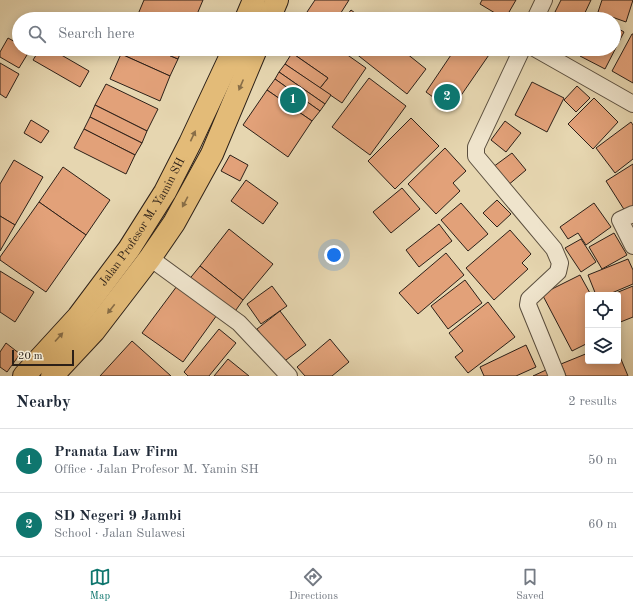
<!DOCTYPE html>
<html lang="en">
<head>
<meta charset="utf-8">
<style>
  body { margin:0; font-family:"Old Standard TT",serif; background:#f2f2f3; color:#1f2937 }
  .controls { position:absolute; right:12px; bottom:12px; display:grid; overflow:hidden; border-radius:4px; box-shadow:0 2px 10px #0003 }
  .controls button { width:36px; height:36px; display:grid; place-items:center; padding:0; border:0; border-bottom:1px solid #e0e1e3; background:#fff; color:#1f2937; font:20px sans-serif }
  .scale { position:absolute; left:12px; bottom:10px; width:62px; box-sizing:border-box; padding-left:4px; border:2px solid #2c2018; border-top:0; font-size:11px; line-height:14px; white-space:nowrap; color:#2c2018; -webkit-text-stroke:3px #efe4cc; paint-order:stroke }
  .you { position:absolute; left:334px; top:255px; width:14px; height:14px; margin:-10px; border:3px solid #fff; border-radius:50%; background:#1a73e8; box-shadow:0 0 0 6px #1a73e833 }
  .badge { display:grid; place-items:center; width:26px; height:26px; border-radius:50%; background:#0f766e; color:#fff; font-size:13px; font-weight:700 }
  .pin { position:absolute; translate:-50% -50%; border:2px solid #fff; box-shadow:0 1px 4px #0006 }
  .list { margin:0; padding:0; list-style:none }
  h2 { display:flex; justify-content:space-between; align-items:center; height:52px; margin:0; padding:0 16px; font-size:17px }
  h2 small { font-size:13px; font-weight:400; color:#747a83 }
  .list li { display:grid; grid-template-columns:26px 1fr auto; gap:12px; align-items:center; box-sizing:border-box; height:64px; padding:0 16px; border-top:1px solid #e0e1e3 }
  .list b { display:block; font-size:15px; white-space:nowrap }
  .list p { margin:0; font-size:13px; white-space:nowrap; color:#747a83 }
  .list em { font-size:13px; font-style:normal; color:#747a83 }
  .icon { flex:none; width:22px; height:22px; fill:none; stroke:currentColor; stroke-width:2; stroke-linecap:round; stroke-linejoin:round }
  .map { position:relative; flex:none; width:633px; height:376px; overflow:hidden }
  .search { position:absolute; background:#fff; box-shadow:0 2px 10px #0003; left:12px; right:12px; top:12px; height:44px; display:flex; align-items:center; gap:10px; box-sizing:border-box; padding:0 14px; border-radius:22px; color:#747a83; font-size:15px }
  .sheet { height:180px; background:#fff }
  nav { display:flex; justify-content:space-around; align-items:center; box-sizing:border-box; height:56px; border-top:1px solid #e0e1e3; background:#fff; font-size:11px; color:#747a83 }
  nav a { display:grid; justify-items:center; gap:2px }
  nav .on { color:#0f766e }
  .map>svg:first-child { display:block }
  .building { fill:#e2a179; stroke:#2c2018 }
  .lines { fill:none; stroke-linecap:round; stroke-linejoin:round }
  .minor-casing { stroke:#5a4e3e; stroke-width:18 }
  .trunk-casing { stroke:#2c2018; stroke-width:24 }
  .minor { stroke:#efe4cc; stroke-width:16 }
  .trunk { stroke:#e3bb78; stroke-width:22 }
  .oneway { fill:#886e48 }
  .labels { text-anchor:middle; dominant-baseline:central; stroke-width:3.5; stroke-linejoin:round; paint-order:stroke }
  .street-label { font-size:12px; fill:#2c2018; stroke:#efe4cc }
</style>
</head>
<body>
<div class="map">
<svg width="633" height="376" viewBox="0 0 633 376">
  <rect width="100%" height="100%" fill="#e6d6b0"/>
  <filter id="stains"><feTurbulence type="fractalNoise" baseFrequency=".005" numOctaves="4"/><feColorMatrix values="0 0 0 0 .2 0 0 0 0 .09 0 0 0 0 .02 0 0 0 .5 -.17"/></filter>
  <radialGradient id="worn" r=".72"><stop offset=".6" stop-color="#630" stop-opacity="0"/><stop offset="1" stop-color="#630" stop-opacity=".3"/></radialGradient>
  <!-- building -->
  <g class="building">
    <path d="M 144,0 L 203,0 L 195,19 L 136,19 Z"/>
    <path d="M 315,0 L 349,0 L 337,19 L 318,19 L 307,12 Z"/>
    <path d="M 482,0 L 516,0 L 505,19 L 480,4 Z"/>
    <path d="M 561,0 L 591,0 L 582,19 L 570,19 L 555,12 Z"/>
    <path d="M 602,0 L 633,0 L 626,22 L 598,12 Z"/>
    <path d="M 351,10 L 363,19 L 344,19 Z"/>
    <path d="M 614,26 L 624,32 L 605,69 L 580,56 L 584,49 L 614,49 Z"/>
    <path d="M 632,34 L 633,34 L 633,83 L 612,71 Z"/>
    <path d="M 8,38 L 19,44 L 19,49 L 28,49 L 30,50 L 19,68 L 0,57 L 0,52 Z"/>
    <path d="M 40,49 L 51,49 L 89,71 L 80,87 L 33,60 Z"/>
    <path d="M 123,49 L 154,49 L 178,59 L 170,76 L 121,54 Z"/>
    <path d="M 154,49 L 182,49 L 178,59 Z"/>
    <path d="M 295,49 L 339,49 L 366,68 L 342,103 L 320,88 L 328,78 L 292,53 Z"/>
    <path d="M 350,49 L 401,49 L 426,69 L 407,94 Z"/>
    <path d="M 455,49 L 493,49 L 451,110 L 426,92 Z"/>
    <path d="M 292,53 L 328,78 L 320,88 L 285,64 Z"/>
    <path d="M 121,54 L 170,76 L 160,101 L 110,79 Z"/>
    <path d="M 0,63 L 19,74 L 6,98 L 0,94 Z"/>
    <path d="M 285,64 L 331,95 L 325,104 L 279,72 Z"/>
    <path d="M 279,72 L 325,104 L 320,111 L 275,79 Z"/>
    <path d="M 369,78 L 406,106 L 370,155 L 332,127 Z"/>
    <path d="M 275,79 L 320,111 L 312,121 L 267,90 Z"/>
    <path d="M 532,82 L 564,98 L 547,132 L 515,115 Z"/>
    <path d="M 106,84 L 158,109 L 147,131 L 95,105 Z"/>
    <path d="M 577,86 L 590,98 L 576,112 L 564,100 Z"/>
    <path d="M 267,90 L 312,121 L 288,157 L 243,125 Z"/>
    <path d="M 594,98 L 618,122 L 593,149 L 568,124 Z"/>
    <path d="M 95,105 L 147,131 L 142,143 L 90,117 Z"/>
    <path d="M 90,117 L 142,143 L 135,155 L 84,129 Z"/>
    <path d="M 411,118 L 439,146 L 395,189 L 368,161 Z"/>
    <path d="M 31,120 L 49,131 L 41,143 L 24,133 Z"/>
    <path d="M 505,121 L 521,133 L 506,152 L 491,140 Z"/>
    <path d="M 631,122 L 633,125 L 633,159 L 615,173 L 596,148 Z"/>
    <path d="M 84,129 L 135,155 L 126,174 L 74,148 Z"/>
    <path d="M 445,148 L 466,171 L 453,183 L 460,191 L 436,214 L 408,184 Z"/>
    <path d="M 512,153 L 526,170 L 507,186 L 493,167 Z"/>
    <path d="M 230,155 L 248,165 L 240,181 L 221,171 Z"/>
    <path d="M 14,160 L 43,177 L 15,225 L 0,216 L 0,184 Z"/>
    <path d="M 633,164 L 633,206 L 625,211 L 606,181 Z"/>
    <path d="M 63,167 L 110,200 L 86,235 L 39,202 Z"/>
    <path d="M 246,180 L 278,203 L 263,224 L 231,201 Z"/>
    <path d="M 402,188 L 420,209 L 391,233 L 373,212 Z"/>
    <path d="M 497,200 L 511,214 L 497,227 L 483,213 Z"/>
    <path d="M 39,202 L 86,235 L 46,292 L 0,260 L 0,257 Z"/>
    <path d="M 461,203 L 488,234 L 468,251 L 441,220 Z"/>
    <path d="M 594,203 L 611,227 L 586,245 L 578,233 L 568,239 L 560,227 Z"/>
    <path d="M 0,216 L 15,225 L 0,251 Z"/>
    <path d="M 439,224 L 452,241 L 419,267 L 406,250 Z"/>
    <path d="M 229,229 L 273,264 L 243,300 L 200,266 Z"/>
    <path d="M 510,230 L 531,254 L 522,263 L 528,269 L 494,300 L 466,268 Z"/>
    <path d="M 614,233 L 627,255 L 602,269 L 589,247 Z"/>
    <path d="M 581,239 L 596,262 L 581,272 L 565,248 Z"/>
    <path d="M 446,253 L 464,275 L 418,314 L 399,293 Z"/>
    <path d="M 628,259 L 633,270 L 633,284 L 607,295 L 596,295 L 588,275 Z"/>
    <path d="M 200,266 L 243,300 L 231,317 L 187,282 Z"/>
    <path d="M 0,271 L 34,292 L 15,322 L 0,312 Z"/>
    <path d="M 580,275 L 591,295 L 588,295 L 588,343 L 572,351 L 542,294 Z"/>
    <path d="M 465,280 L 482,303 L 448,329 L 431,306 Z"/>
    <path d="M 177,286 L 217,315 L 183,362 L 142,333 Z"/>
    <path d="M 272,286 L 287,306 L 261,324 L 247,304 Z"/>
    <path d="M 633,286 L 633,317 L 618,323 L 618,295 L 611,295 Z"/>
    <path d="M 488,302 L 515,337 L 468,373 L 455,357 L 463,351 L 449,333 Z"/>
    <path d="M 280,311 L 306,345 L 282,363 L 257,329 Z"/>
    <path d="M 219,329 L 236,343 L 209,376 L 188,376 L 184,372 Z"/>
    <path d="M 330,339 L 349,362 L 332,376 L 305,376 L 297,367 Z"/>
    <path d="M 132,341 L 171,376 L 100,376 Z"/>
    <path d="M 6,343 L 20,354 L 7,372 L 0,367 L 0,352 Z"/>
    <path d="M 526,345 L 536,367 L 516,376 L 484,376 L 480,367 Z"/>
    <path d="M 618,352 L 628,376 L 566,376 L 561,364 L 588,353 L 588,361 L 618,361 Z"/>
    <path d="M 228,359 L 249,376 L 214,376 Z"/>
    <path d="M 546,370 L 550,376 L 533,376 Z"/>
  </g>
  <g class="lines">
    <!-- minor casing -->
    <g class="minor-casing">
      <g id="minor">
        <path d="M 535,19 L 544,0"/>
        <path d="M 522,49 L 476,147 L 476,156 L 554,249 L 560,263 L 558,272 L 529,299 L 528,305 L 557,376"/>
        <path d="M 536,49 L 633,104"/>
        <path d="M 633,214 L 620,220 L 633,246"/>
        <path d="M 150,258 L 239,323 L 289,376"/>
      </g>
    </g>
    <!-- trunk casing -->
    <g class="trunk-casing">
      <g id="trunk">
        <path d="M 246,19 L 254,0"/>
        <path d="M 269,19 L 277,0"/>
        <path id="s1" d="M 24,376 L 78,317 L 129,249 L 165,192 L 190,143 L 234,49"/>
        <path d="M 52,376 L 94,331 L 150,258 L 174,223 L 212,154 L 256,49"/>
      </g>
    </g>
    <!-- minor -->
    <use href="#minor" class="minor"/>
    <!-- trunk -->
    <use href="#trunk" class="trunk"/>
  </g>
  <!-- one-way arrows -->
  <defs><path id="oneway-solid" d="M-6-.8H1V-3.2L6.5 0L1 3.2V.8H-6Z"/></defs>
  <g class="oneway">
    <use href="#oneway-solid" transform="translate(241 85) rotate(113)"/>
    <use href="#oneway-solid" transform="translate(193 136) rotate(-65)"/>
    <use href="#oneway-solid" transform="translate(185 202) rotate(118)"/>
    <use href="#oneway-solid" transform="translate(111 309) rotate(128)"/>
    <use href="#oneway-solid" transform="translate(59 337) rotate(-48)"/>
  </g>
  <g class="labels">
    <!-- street labels -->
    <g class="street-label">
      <text stroke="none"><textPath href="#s1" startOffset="195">Jalan Profesor M. Yamin SH</textPath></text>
    </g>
  </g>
  <rect width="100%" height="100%" filter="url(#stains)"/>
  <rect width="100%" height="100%" fill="url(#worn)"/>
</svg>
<div class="controls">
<button><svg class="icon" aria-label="locate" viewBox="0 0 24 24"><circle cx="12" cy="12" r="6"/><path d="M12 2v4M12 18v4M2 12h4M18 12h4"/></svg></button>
<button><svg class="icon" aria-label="layers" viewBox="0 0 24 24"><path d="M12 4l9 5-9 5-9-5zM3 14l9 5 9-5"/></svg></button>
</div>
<div class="scale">20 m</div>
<div class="you"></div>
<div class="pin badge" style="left:293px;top:100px">1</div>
<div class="pin badge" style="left:447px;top:97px">2</div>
<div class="search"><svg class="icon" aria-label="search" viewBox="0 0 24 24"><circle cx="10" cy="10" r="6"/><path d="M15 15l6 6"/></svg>Search here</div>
</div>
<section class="sheet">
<h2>Nearby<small>2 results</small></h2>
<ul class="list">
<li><span class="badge">1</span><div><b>Pranata Law Firm</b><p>Office · Jalan Profesor M. Yamin SH</p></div><em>50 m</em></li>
<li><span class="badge">2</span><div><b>SD Negeri 9 Jambi</b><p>School · Jalan Sulawesi</p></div><em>60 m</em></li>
</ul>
</section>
<nav>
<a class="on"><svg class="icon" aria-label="map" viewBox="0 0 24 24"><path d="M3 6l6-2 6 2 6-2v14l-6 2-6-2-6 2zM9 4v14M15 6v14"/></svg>Map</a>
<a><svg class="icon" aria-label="directions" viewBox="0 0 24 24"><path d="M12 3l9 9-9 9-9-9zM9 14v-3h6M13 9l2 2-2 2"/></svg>Directions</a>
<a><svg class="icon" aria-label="saved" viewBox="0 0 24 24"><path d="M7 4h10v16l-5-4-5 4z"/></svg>Saved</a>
</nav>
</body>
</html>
